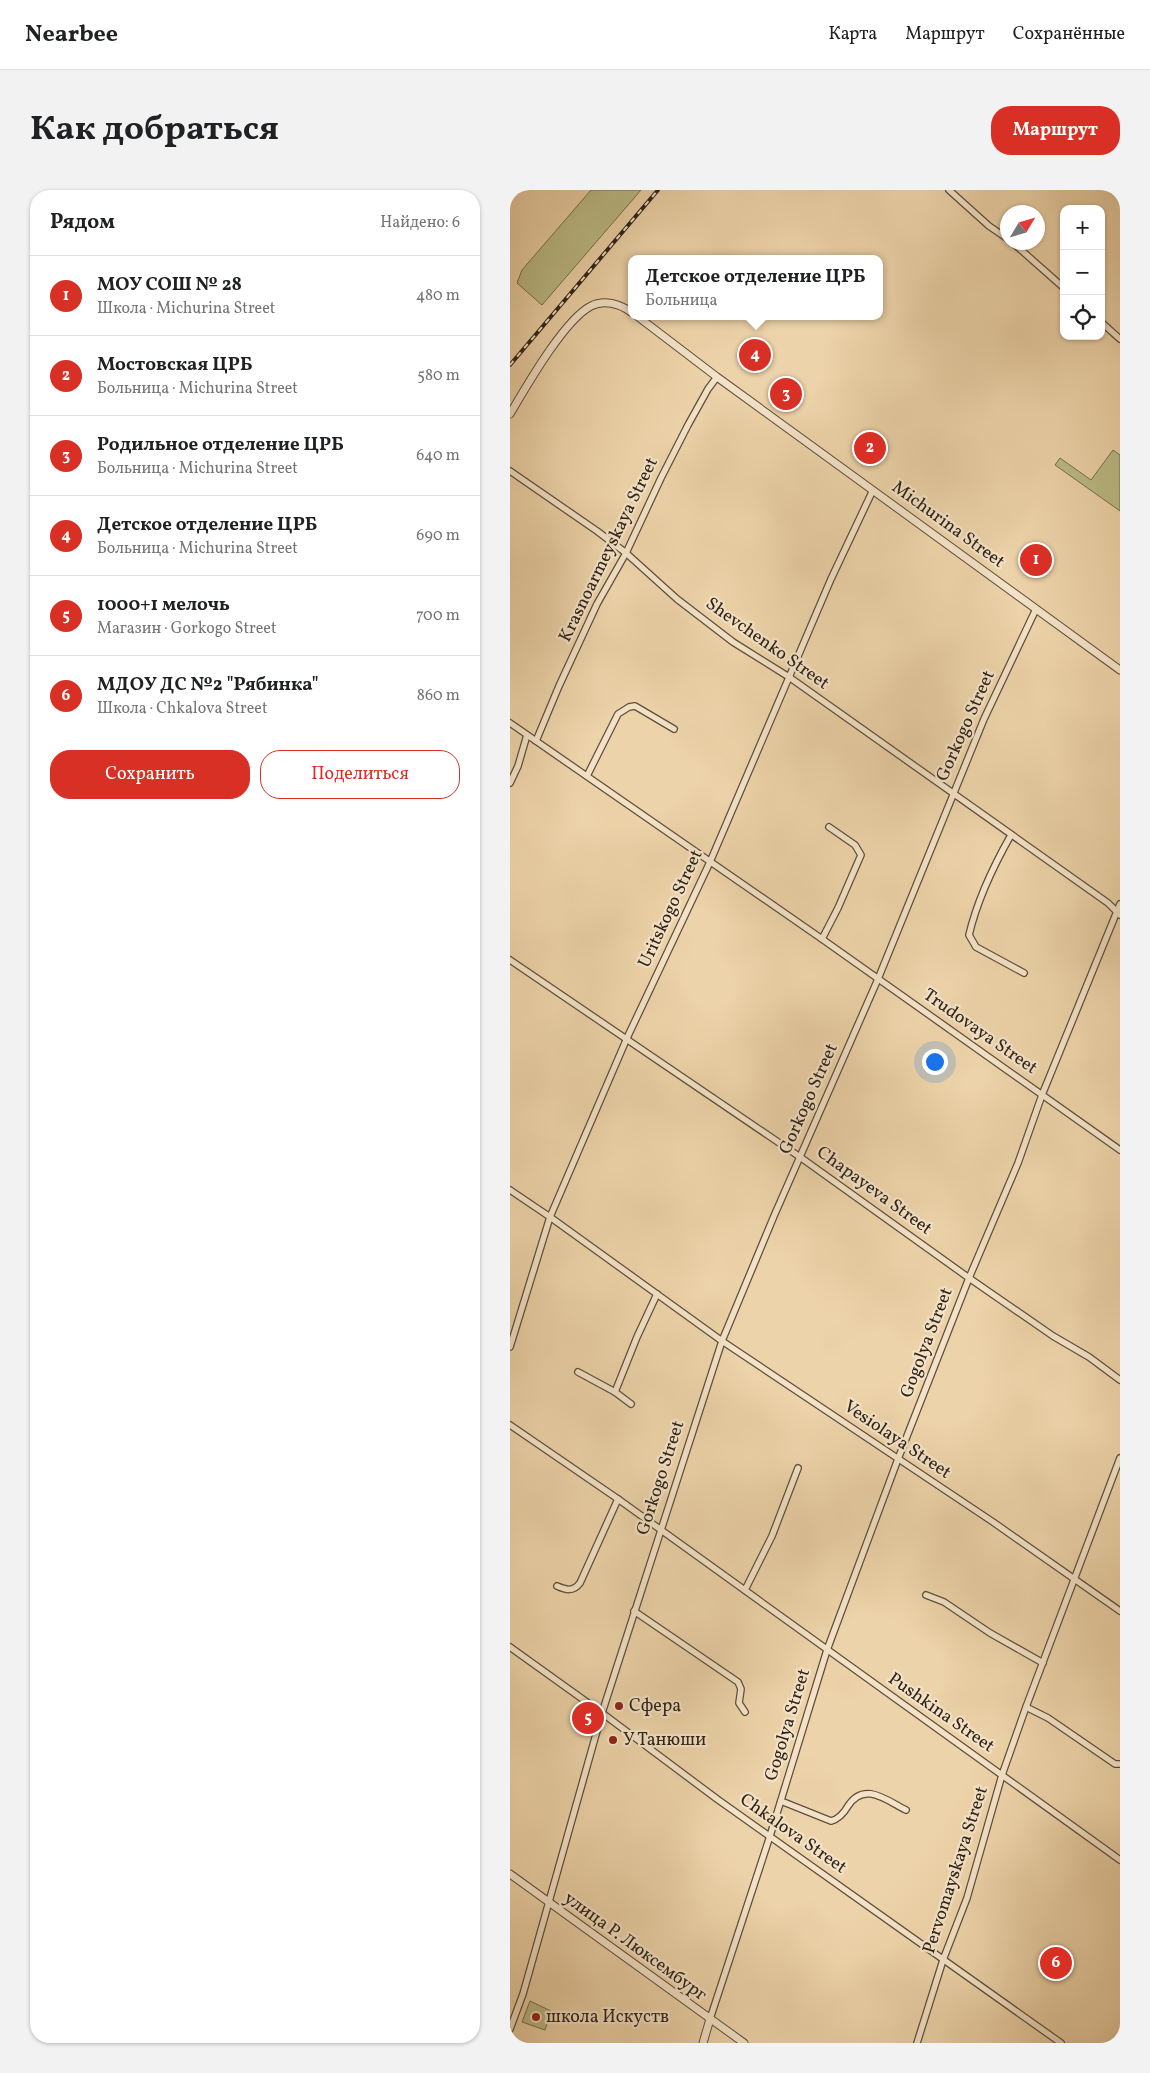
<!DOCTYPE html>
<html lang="ru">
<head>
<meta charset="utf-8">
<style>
  body { margin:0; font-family:Vollkorn,serif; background:#f2f2f2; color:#202124 }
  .controls { position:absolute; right:15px; top:15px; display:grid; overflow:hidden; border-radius:10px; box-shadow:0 1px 4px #0004 }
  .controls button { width:45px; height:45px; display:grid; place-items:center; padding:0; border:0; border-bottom:1px solid #e0e0e0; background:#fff; color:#202124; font:25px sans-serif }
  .compass { position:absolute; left:490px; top:15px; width:45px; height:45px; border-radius:50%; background:#fff; box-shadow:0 1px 4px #0004; rotate:52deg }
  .you { position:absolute; left:424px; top:871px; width:18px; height:18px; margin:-12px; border:4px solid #fff; border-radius:50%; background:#1a73e8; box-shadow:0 0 0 8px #1a73e833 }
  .badge { display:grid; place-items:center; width:32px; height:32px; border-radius:50%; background:#d93025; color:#fff; font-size:16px; font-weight:700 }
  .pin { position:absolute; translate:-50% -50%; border:2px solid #fff; box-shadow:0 1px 5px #0006 }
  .popup { position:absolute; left:118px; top:65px; width:255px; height:65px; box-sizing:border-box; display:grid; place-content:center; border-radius:10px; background:#fff; filter:drop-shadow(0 1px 4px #0005); font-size:16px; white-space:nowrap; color:#757577 }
  .popup b { font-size:19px; color:#202124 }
  .popup::after { content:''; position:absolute; left:50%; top:100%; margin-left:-10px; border:10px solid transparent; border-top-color:#fff }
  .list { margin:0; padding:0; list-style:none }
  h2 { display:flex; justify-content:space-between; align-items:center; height:65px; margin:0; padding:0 20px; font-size:21px }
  h2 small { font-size:16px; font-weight:400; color:#757577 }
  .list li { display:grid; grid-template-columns:32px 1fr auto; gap:15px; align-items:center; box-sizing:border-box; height:80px; padding:0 20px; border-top:1px solid #e0e0e0 }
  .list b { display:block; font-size:19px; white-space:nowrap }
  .list p { margin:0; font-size:16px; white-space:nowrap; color:#757577 }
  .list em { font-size:16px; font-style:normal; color:#757577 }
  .actions { display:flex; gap:10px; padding:15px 20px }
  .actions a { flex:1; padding:11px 0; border:1px solid #d93025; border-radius:20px; text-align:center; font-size:18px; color:#d93025 }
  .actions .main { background:#d93025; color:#fff }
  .icon { flex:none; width:28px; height:28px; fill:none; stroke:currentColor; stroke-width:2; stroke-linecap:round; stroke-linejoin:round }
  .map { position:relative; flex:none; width:610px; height:1853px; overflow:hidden; border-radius:20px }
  header { display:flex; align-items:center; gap:30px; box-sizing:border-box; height:70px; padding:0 25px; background:#fff; border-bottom:1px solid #e0e0e0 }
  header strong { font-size:24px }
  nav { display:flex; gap:28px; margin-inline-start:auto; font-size:18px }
  .intro { display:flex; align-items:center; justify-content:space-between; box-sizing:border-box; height:120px; padding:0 30px }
  h1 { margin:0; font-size:35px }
  .button { padding:12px 22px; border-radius:20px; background:#d93025; color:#fff; font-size:18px; font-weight:700 }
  main { display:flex; gap:30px; padding:0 30px }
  aside { flex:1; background:#fff; border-radius:20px; box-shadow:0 1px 4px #0004 }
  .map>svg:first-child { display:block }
  .green { fill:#bbbb86; stroke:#756f4e }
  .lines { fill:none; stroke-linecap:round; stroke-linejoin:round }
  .minor-casing { stroke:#5e4f3c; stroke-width:8 }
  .tertiary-casing { stroke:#5e4f3c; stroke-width:9 }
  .minor { stroke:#f3e2c7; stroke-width:5.5 }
  .tertiary { stroke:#f3e2c7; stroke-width:7 }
  .rail-casing { stroke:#2f2317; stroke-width:4 }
  .rail { stroke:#f3e2c7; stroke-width:2; stroke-dasharray:5.5; stroke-linecap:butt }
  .poi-dot { fill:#8f2418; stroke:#f3e2c7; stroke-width:2 }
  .labels { text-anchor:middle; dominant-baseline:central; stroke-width:4.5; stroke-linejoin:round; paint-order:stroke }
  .street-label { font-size:18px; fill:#2f2317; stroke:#f3e2c7 }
  .poi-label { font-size:18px; fill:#2f2317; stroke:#f3e2c7; text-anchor:start }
</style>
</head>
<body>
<header>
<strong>Nearbee</strong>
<nav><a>Карта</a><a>Маршрут</a><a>Сохранённые</a></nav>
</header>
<div class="intro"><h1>Как добраться</h1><a class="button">Маршрут</a></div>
<main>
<aside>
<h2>Рядом<small>Найдено: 6</small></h2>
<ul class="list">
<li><span class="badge">1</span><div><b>МОУ СОШ № 28</b><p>Школа · Michurina Street</p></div><em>480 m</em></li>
<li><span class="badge">2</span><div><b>Мостовская ЦРБ</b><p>Больница · Michurina Street</p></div><em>580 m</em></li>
<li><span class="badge">3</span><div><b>Родильное отделение ЦРБ</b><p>Больница · Michurina Street</p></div><em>640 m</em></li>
<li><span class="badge">4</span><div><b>Детское отделение ЦРБ</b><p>Больница · Michurina Street</p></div><em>690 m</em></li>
<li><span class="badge">5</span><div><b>1000+1 мелочь</b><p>Магазин · Gorkogo Street</p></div><em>700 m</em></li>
<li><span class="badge">6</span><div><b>МДОУ ДС №2 &quot;Рябинка&quot;</b><p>Школа · Chkalova Street</p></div><em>860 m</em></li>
</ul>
<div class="actions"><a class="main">Сохранить</a><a>Поделиться</a></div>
</aside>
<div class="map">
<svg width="610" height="1853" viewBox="0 0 610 1853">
  <rect width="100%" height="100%" fill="#edd3a9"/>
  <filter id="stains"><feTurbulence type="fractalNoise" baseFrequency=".004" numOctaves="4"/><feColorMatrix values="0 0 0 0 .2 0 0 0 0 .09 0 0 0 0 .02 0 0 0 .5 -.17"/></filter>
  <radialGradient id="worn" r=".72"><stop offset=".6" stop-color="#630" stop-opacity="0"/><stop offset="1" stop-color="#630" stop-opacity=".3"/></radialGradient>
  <!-- green -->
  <g class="green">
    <path d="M 81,0 L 131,0 L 32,115 L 7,93 L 12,80 Z"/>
    <path d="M 603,260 L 610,265 L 610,321 L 545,275 L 550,268 L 581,290 Z"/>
    <path d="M 20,1811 L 41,1821 L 35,1840 L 12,1832 Z"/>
  </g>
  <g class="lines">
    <!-- minor casing -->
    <g class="minor-casing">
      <g id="minor">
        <path d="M 439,0 L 479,36 L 498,49"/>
        <path d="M 502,52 L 554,98"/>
        <path d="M 591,132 L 610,149"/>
        <path d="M 0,281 L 87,341 L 116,363 L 167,409 L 223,452 L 279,487 L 598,713 L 610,725"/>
        <path d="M 0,533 L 312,749 L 610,960"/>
        <path d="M 26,551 L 49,496 L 87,414 L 116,363 L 151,288 L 178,235 L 198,199 L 207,187"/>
        <path d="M 77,586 L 108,524 L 119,517 L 125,516 L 164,539"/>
        <path d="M 0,593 L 8,576 L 17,545"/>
        <path d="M 501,645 C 484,675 467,711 459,745 L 466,757 L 514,783"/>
        <path d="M 312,749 L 328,718 L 351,665 L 345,655 L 319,637"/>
        <path d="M 0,770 L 290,967 L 459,1088 L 543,1146 L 579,1167 L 610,1190"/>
        <path d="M 0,1000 L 40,1027 L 212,1151 L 483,1332 L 610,1421"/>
        <path d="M 0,1157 L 40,1027 L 117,848 L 200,672 L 321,389 L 363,300"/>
        <path d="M 68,1182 L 105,1202 L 121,1214"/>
        <path d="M 105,1202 L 127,1147 L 147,1104"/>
        <path d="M 0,1235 L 108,1309 L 610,1670"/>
        <path d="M 47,1396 C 56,1400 63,1402 70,1393 L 108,1309"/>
        <path d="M 235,1400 L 262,1346 L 288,1278"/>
        <path d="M 416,1405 L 434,1412 L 480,1443 L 533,1473"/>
        <path d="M 124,1421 L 228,1492 L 231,1499 L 229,1513 L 235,1522"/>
        <path d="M 0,1457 L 92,1523 L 207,1609 L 551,1853"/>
        <path d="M 516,1517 L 538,1528 L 605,1574 L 610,1574"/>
        <path d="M 271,1611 L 321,1631 C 329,1629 334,1623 338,1616 C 354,1591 376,1610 396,1620"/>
        <path d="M 200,1829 L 260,1646 L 317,1460 L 388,1269 L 459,1088 L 508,973 L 532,905 L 610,714"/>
        <path d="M 0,1839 L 13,1804 L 92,1523 L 212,1151 L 264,1026 L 368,789 L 474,529 L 526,419"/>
        <path d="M 407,1853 L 433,1770 L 457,1708 L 492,1585 L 516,1517 L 610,1268"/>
      </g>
    </g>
    <!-- tertiary casing -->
    <g class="tertiary-casing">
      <g id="tertiary">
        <path d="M 127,126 L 207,187 L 610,480"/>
        <path d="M 0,224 C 16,197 54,130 81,116 C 94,109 110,114 121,122"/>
        <path d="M 0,1684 L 234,1853"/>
        <path d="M 193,1853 L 200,1829"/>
      </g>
    </g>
    <!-- minor -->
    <use href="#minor" class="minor"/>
    <!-- tertiary -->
    <use href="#tertiary" class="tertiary"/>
    <!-- rail casing -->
    <g class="rail-casing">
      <path id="rail" d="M 0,175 L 148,0"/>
    </g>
    <!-- rail -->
    <use href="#rail" class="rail"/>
  </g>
  <!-- markers -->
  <g class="poi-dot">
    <circle cx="109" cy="1516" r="5"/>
    <circle cx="103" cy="1550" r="5"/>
    <circle cx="26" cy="1827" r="5"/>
  </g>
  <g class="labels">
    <!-- street labels -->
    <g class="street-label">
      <text transform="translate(438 335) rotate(36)">Michurina Street</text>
      <text transform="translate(99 360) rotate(-64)">Krasnoarmeyskaya Street</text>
      <text transform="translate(257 454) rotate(35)">Shevchenko Street</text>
      <text transform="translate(456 536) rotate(-66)">Gorkogo Street</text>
      <text transform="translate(161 719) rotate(-65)">Uritskogo Street</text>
      <text transform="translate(470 842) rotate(35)">Trudovaya Street</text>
      <text transform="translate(299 909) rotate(-66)">Gorkogo Street</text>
      <text transform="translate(364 1001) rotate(36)">Chapayeva Street</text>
      <text transform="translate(417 1153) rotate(-69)">Gogolya Street</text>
      <text transform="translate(387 1250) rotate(34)">Vesiolaya Street</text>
      <text transform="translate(151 1288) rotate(-72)">Gorkogo Street</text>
      <text transform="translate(431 1523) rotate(35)">Pushkina Street</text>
      <text transform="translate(278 1535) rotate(-73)">Gogolya Street</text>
      <text transform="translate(283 1644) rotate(35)">Chkalova Street</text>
      <text transform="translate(446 1680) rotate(-72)">Pervomayskaya Street</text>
      <text transform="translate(125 1757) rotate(36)">улица Р. Люксембург</text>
    </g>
    <!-- poi labels -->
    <g class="poi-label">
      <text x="119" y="1516">Сфера</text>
      <text x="113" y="1550">У Танюши</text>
      <text x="36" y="1827">школа Искуств</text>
    </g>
  </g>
  <rect width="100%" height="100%" filter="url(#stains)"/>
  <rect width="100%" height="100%" fill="url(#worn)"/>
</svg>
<div class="controls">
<button>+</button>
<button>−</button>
<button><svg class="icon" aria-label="locate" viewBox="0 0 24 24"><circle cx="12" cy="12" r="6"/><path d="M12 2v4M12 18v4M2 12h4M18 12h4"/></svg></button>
</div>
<svg class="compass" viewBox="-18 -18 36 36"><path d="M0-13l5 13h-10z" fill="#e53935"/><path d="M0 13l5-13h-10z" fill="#757577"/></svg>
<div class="you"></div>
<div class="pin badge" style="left:526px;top:370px">1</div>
<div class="pin badge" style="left:360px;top:258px">2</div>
<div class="pin badge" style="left:276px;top:204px">3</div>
<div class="pin badge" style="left:245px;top:165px">4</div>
<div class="popup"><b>Детское отделение ЦРБ</b>Больница</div>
<div class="pin badge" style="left:78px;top:1528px">5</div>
<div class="pin badge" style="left:546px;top:1773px">6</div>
</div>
</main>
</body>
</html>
